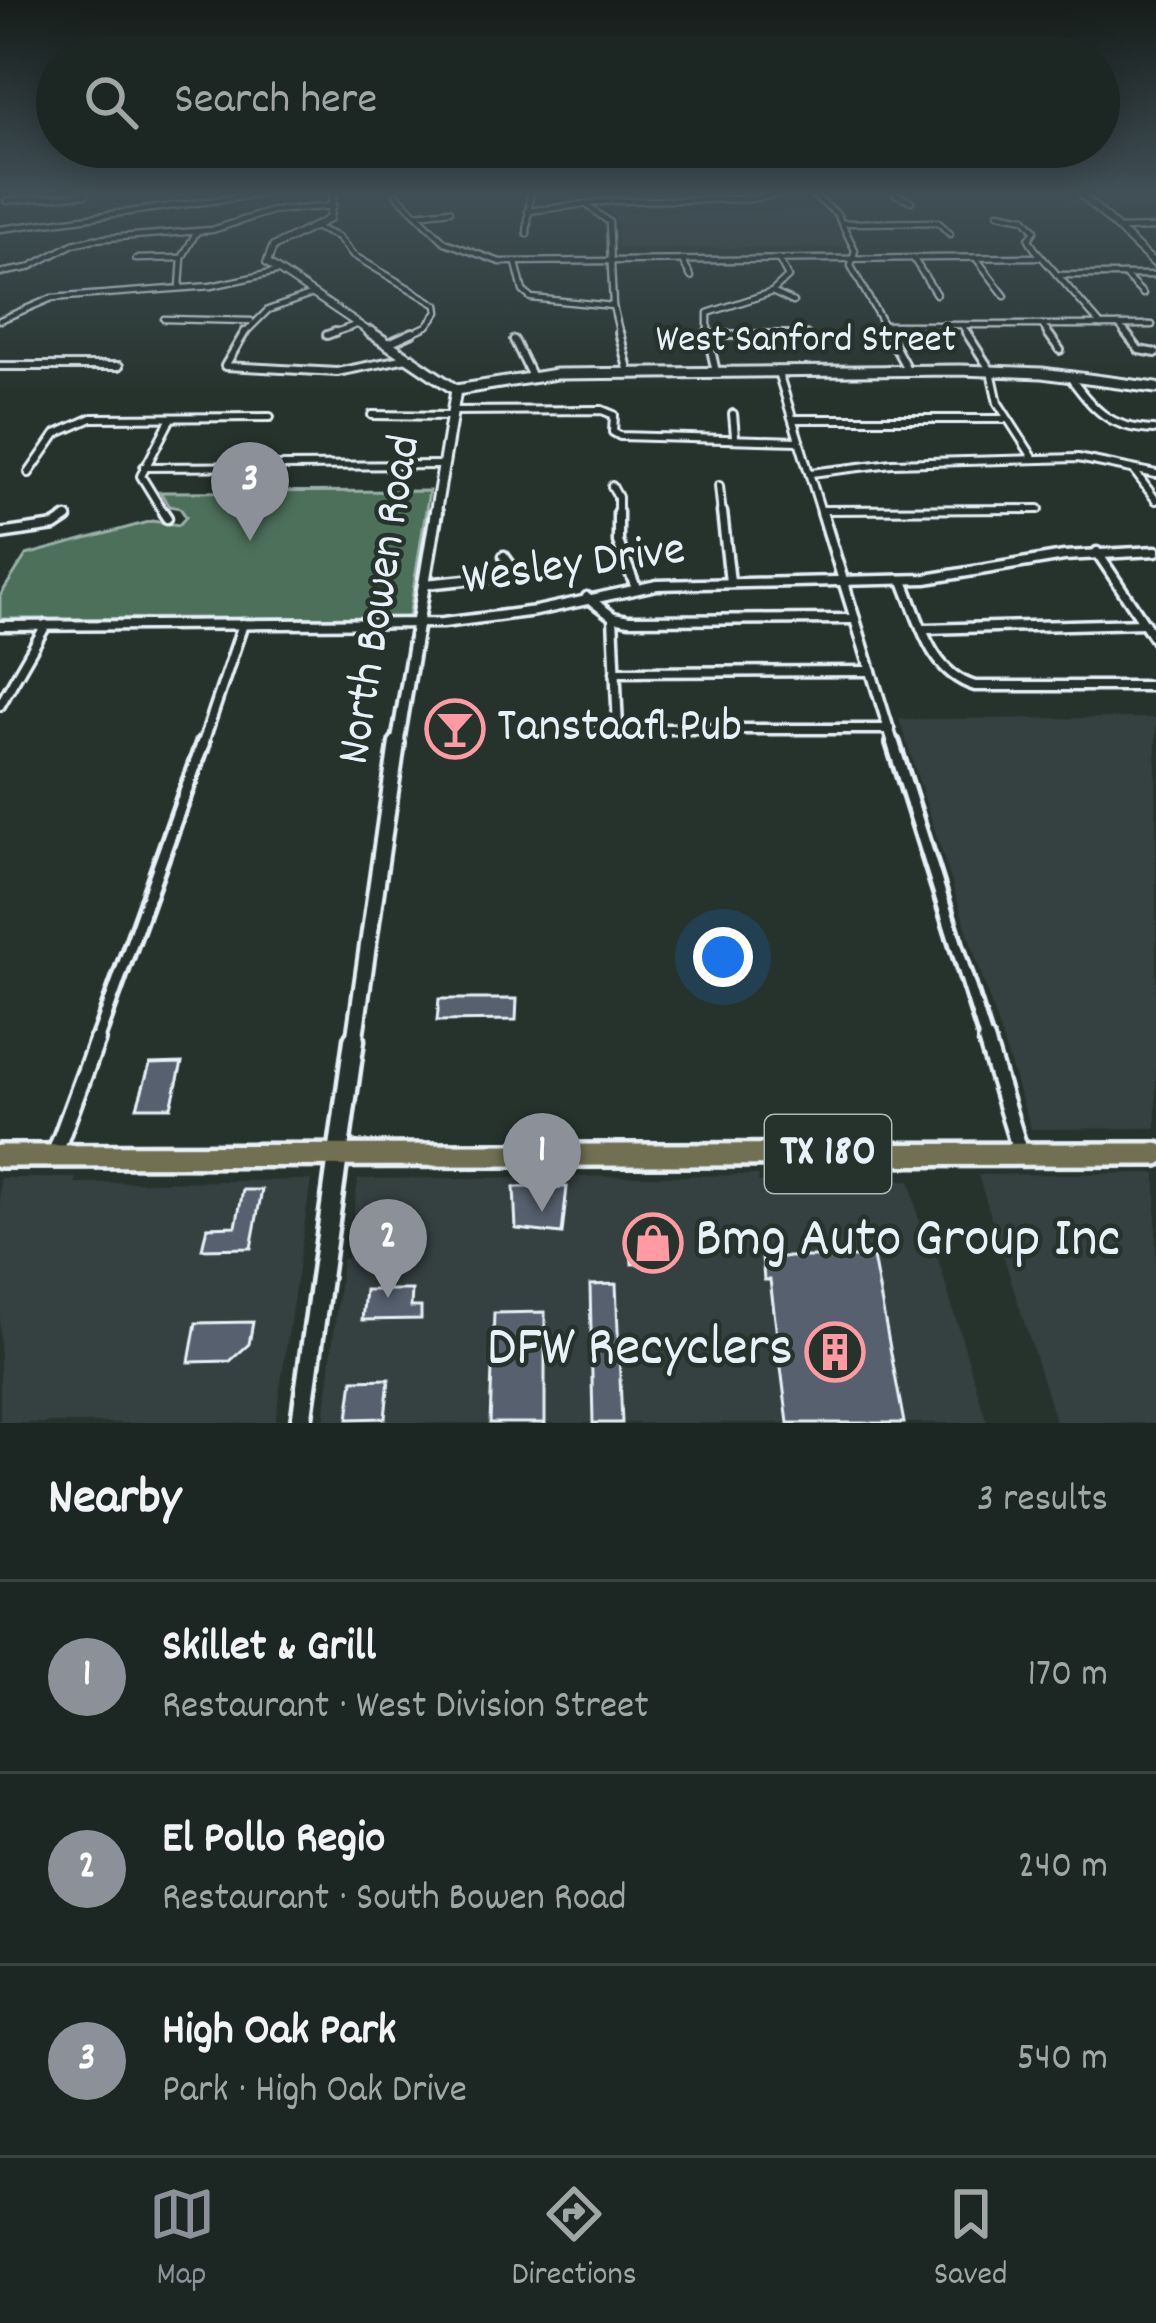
<!DOCTYPE html>
<html lang="en">
<head>
<meta charset="utf-8">
<style>
  body { margin:0; font-family:Dekko,sans-serif; background:#29322f; color:#f1f3f6 }
  .you { position:absolute; left:723px; top:957px; width:42px; height:42px; margin:-30px; border:9px solid #fff; border-radius:50%; background:#1a73e8; box-shadow:0 0 0 18px #1a73e833 }
  .badge { display:grid; place-items:center; width:78px; height:78px; border-radius:50%; background:#8c9099; color:#fff; font-size:39px; font-weight:700 }
  .pin { position:absolute; translate:-50% -99px; filter:drop-shadow(0 3px 6px #0008) }
  .pin::after { content:''; position:absolute; top:63px; width:42px; height:36px; background:inherit; clip-path:polygon(0 0,100% 0,50% 100%) }
  .list { margin:0; padding:0; list-style:none }
  h2 { display:flex; justify-content:space-between; align-items:center; height:156px; margin:0; padding:0 48px; font-size:51px }
  h2 small { font-size:39px; font-weight:400; color:#a0a5a5 }
  .list li { display:grid; grid-template-columns:78px 1fr auto; gap:36px; align-items:center; box-sizing:border-box; height:192px; padding:0 48px; border-top:3px solid #3a4340 }
  .list b { display:block; font-size:45px; white-space:nowrap }
  .list p { margin:0; font-size:39px; white-space:nowrap; color:#a0a5a5 }
  .list em { font-size:39px; font-style:normal; color:#a0a5a5 }
  .icon { flex:none; width:66px; height:66px; fill:none; stroke:currentColor; stroke-width:2; stroke-linecap:round; stroke-linejoin:round }
  .map { position:relative; flex:none; width:1156px; height:1423px; overflow:hidden }
  .search { position:absolute; background:#1c2622; box-shadow:0 6px 30px #0003; left:36px; right:36px; top:36px; height:132px; display:flex; align-items:center; gap:30px; box-sizing:border-box; padding:0 42px; border-radius:66px; color:#a0a5a5; font-size:45px }
  .sheet { height:732px; background:#1c2622 }
  nav { display:flex; justify-content:space-around; align-items:center; box-sizing:border-box; height:168px; border-top:3px solid #3a4340; background:#1c2622; font-size:33px; color:#a0a5a5 }
  nav a { display:grid; justify-items:center; gap:6px }
  nav .on { color:#8c9099 }
  .map>svg:first-child { display:block }
  .built { fill:#354140 }
  .green { fill:#4d6f5a; stroke:#9ab0a9; stroke-width:3 }
  .building { fill:#57616e; stroke:#e8f1f8; stroke-width:3 }
  .lines { fill:none; stroke-linecap:round; stroke-linejoin:round }
  .street-far4-casing { stroke:#e8f1f8; stroke-width:9 }
  .street-far3-casing { stroke:#e8f1f8; stroke-width:12 }
  .street-far2-casing { stroke:#e8f1f8; stroke-width:15 }
  .street-far1-casing { stroke:#e8f1f8; stroke-width:20 }
  .street-casing { stroke:#e8f1f8; stroke-width:22 }
  .secondary-far4-casing { stroke:#e8f1f8; stroke-width:10 }
  .secondary-far3-casing { stroke:#e8f1f8; stroke-width:15 }
  .secondary-far2-casing { stroke:#e8f1f8; stroke-width:18 }
  .secondary-far1-casing { stroke:#e8f1f8; stroke-width:22 }
  .secondary-casing { stroke:#e8f1f8; stroke-width:27 }
  .primary-casing { stroke:#e8f1f8; stroke-width:30 }
  .street-far4 { stroke:#26332d; stroke-width:4.5 }
  .street-far3 { stroke:#26332d; stroke-width:6 }
  .street-far2 { stroke:#26332d; stroke-width:8 }
  .street-far1 { stroke:#26332d; stroke-width:10 }
  .street { stroke:#26332d; stroke-width:14 }
  .secondary-far4 { stroke:#26332d; stroke-width:6 }
  .secondary-far3 { stroke:#26332d; stroke-width:9 }
  .secondary-far2 { stroke:#26332d; stroke-width:10 }
  .secondary-far1 { stroke:#26332d; stroke-width:14 }
  .secondary { stroke:#26332d; stroke-width:18 }
  .primary { stroke:#716f52; stroke-width:21 }
  .labels { text-anchor:middle; dominant-baseline:central; stroke-width:9; stroke-linejoin:round; paint-order:stroke }
  .far-street-label { font-size:39px; fill:#e8f1f8; stroke:#26332d }
  .shield { fill:#26332d; stroke:#aeb8bb; stroke-width:3 }
  .shield-label { font-size:45px; font-weight:bold; fill:#e8f1f8 }
  .street-label { font-size:48px; fill:#e8f1f8; stroke:#26332d }
  .poi-label { font-size:48px; fill:#e8f1f8; stroke:#26332d; text-anchor:start }
  .near-poi-label { font-size:57px; fill:#e8f1f8; stroke:#26332d; text-anchor:start }
</style>
</head>
<body>
<div class="map">
<svg width="1156" height="1423" viewBox="0 0 1156 1423">
  <rect width="100%" height="100%" fill="#26332d"/>
  <filter id="ink" filterUnits="userSpaceOnUse"><feTurbulence type="fractalNoise" baseFrequency=".00833" numOctaves="2"/><feDisplacementMap in="SourceGraphic" scale="24" xChannelSelector="R" yChannelSelector="G"/><feConvolveMatrix kernelMatrix="1 2 1 2 8 2 1 2 1" color-interpolation-filters="sRGB"/></filter>
  <g filter="url(#ink)">
    <!-- built -->
    <g class="built">
      <path d="M 831,212 L 850,247 L 618,248 L 617,222 L 611,213 Z"/>
      <path d="M 1156,718 L 1156,1128 L 1031,1129 L 899,719 Z"/>
      <path d="M 1156,1173 L 1156,1423 L 1056,1423 L 978,1175 Z"/>
      <path d="M 759,1175 L 758,1182 L 910,1181 L 923,1239 L 932,1239 L 987,1423 L 324,1423 L 342,1259 L 347,1259 L 358,1179 Z"/>
      <path d="M 0,1178 L 76,1178 L 75,1183 L 311,1180 L 275,1423 L 0,1423 Z"/>
    </g>
    <!-- green -->
    <path class="green" d="M 429,491 L 409,617 L 0,619 L 0,596 L 26,555 L 152,521 L 179,525 L 186,517 L 180,508 L 169,506 L 160,492 Z"/>
    <!-- building -->
    <g class="building">
      <path d="M 439,999 L 517,999 L 516,1020 L 437,1021 Z"/>
      <path d="M 182,1063 L 171,1107 L 137,1107 L 150,1064 Z"/>
      <path d="M 514,1187 L 567,1187 L 562,1234 L 516,1229 Z"/>
      <path d="M 243,1190 L 262,1190 L 251,1248 L 202,1249 L 207,1227 L 236,1226 Z"/>
      <path d="M 674,1232 L 676,1253 L 667,1253 L 668,1263 L 632,1264 L 630,1233 Z"/>
      <path d="M 762,1257 L 873,1257 L 904,1423 L 788,1423 L 770,1280 L 764,1280 Z"/>
      <path d="M 616,1284 L 622,1423 L 593,1423 L 590,1285 Z"/>
      <path d="M 365,1290 L 412,1290 L 411,1307 L 421,1307 L 421,1319 L 362,1320 Z"/>
      <path d="M 545,1312 L 545,1423 L 490,1423 L 494,1313 Z"/>
      <path d="M 253,1322 L 249,1344 L 230,1361 L 189,1362 L 196,1323 Z"/>
      <path d="M 389,1379 L 385,1418 L 348,1419 L 353,1380 Z"/>
    </g>
    <g class="lines">
      <!-- street-far4 casing -->
      <g class="street-far4-casing">
        <g id="street-far4">
          <path d="M 396,194 L 445,242 L 500,262 L 1041,257"/>
          <path d="M 812,194 L 837,214 L 855,250 L 851,266 L 889,335"/>
          <path d="M 895,194 L 911,201"/>
          <path d="M 6,201 L 86,194"/>
          <path d="M 588,206 L 609,222 L 613,306 L 620,335"/>
          <path d="M 528,211 L 611,201 L 749,199 L 781,194"/>
          <path d="M 998,213 L 1025,218 L 1035,230 L 1029,239 L 1034,248 L 1101,325"/>
          <path d="M 417,214 L 450,210"/>
          <path d="M 841,223 L 938,222 L 950,234"/>
          <path d="M 316,228 L 338,237 L 353,255 L 437,305 L 438,312 L 427,326 L 407,335"/>
          <path d="M 0,229 L 264,194"/>
          <path d="M 1118,229 L 1156,228"/>
          <path d="M 527,234 L 530,194"/>
          <path d="M 913,258 L 936,294"/>
          <path d="M 976,258 L 1005,296"/>
          <path d="M 136,259 L 182,258"/>
          <path d="M 682,260 L 691,277"/>
          <path d="M 516,263 L 523,291 L 531,298 L 613,306"/>
          <path d="M 0,273 L 28,268 L 73,244 L 94,239 L 212,230 L 272,211 L 333,206"/>
          <path d="M 1057,275 L 1156,275"/>
          <path d="M 1124,275 L 1143,294"/>
          <path d="M 180,287 L 182,258 L 197,231"/>
          <path d="M 772,292 L 793,302"/>
          <path d="M 164,319 L 251,321"/>
          <path d="M 0,320 L 52,298 L 211,286 L 276,272"/>
          <path d="M 884,325 L 1152,325"/>
          <path d="M 962,325 L 968,335"/>
          <path d="M 1042,325 L 1049,335"/>
          <path d="M 1119,325 L 1127,335"/>
          <path d="M 243,335 L 268,310 L 313,294"/>
          <path d="M 327,335 L 359,324"/>
          <path d="M 708,335 L 806,335"/>
          <path d="M 708,335 L 708,313 L 772,292 L 788,277 L 779,260"/>
        </g>
      </g>
      <!-- street-far3 casing -->
      <g class="street-far3-casing">
        <g id="street-far3">
          <path d="M 245,332 L 225,366 L 337,372 L 412,357"/>
          <path d="M 619,332 L 629,373"/>
          <path d="M 707,332 L 716,372"/>
          <path d="M 887,332 L 908,371"/>
          <path d="M 966,332 L 991,371 L 998,403 L 1034,459"/>
          <path d="M 1047,332 L 1060,350"/>
          <path d="M 1125,332 L 1139,350 L 1156,353"/>
          <path d="M 327,335 L 335,332"/>
          <path d="M 708,335 L 806,335"/>
          <path d="M 514,340 L 532,377"/>
          <path d="M 389,343 L 413,332"/>
          <path d="M 0,366 L 119,366"/>
          <path d="M 778,372 L 822,515"/>
          <path d="M 1069,376 C 1094,410 1109,428 1153,430"/>
          <path d="M 452,411 L 602,410 L 614,415 L 613,432 L 620,436 L 798,441"/>
          <path d="M 733,414 L 735,436"/>
          <path d="M 372,415 L 452,416"/>
          <path d="M 793,419 L 1007,419"/>
          <path d="M 144,467 L 444,465"/>
          <path d="M 1135,472 L 1156,500"/>
          <path d="M 29,473 L 56,434 L 92,418 L 270,417"/>
          <path d="M 811,473 L 892,463 L 1078,458 L 1156,474"/>
          <path d="M 612,486 L 618,497 L 618,515"/>
          <path d="M 719,486 L 722,515"/>
          <path d="M 821,510 L 1039,509"/>
          <path d="M 165,515 L 141,476 L 171,418"/>
        </g>
      </g>
      <!-- street-far2 casing -->
      <g class="street-far2-casing">
        <g id="street-far2">
          <path d="M 163,512 L 167,518"/>
          <path d="M 618,512 L 618,542 L 636,588"/>
          <path d="M 722,512 L 730,582"/>
          <path d="M 822,512 L 894,746"/>
          <path d="M 0,534 L 55,526 L 67,518"/>
          <path d="M 1097,552 L 1156,641"/>
          <path d="M 903,581 C 920,621 929,672 975,686 L 1156,686"/>
          <path d="M 425,584 L 506,576 L 514,570 L 504,556"/>
          <path d="M 587,597 L 613,617 L 629,620 L 855,619"/>
          <path d="M 613,617 L 618,729"/>
          <path d="M 0,626 L 443,623 L 536,611 L 657,585 L 926,579 L 1064,556 L 1156,551"/>
          <path d="M 925,629 L 1144,623"/>
          <path d="M 615,672 L 871,671"/>
          <path d="M 0,705 L 46,625"/>
          <path d="M 598,729 L 889,729"/>
          <path d="M 202,746 L 243,624"/>
        </g>
      </g>
      <!-- street-far1 casing -->
      <g class="street-far1-casing">
        <g id="street-far1">
          <path d="M 893,743 L 987,1043"/>
          <path d="M 96,1043 L 203,743"/>
        </g>
      </g>
      <!-- street casing -->
      <g class="street-casing">
        <g id="street">
          <path d="M 986,1040 L 1021,1154"/>
          <path d="M 54,1156 L 97,1040"/>
        </g>
      </g>
      <!-- secondary-far4 casing -->
      <g class="secondary-far4-casing">
        <g id="secondary-far4">
          <path d="M 333,194 L 329,219 L 273,247 L 267,263 L 374,335"/>
          <path d="M 1081,194 L 1156,265"/>
        </g>
      </g>
      <!-- secondary-far3 casing -->
      <g class="secondary-far3-casing">
        <g id="secondary-far3">
          <path d="M 370,332 L 456,390"/>
          <path d="M 456,390 L 556,374 L 960,370 L 1042,373 L 1156,388"/>
          <path d="M 435,515 L 456,390"/>
        </g>
      </g>
      <!-- secondary-far2 casing -->
      <g class="secondary-far2-casing">
        <path id="secondary-far2" d="M 397,746 L 436,512"/>
      </g>
      <!-- secondary-far1 casing -->
      <g class="secondary-far1-casing">
        <path id="secondary-far1" d="M 354,1043 L 397,743"/>
      </g>
      <!-- secondary casing -->
      <g class="secondary-casing">
        <path id="secondary" d="M 301,1423 L 354,1040"/>
      </g>
      <!-- primary casing -->
      <g class="primary-casing">
        <path id="primary" d="M 0,1156 L 1156,1154"/>
      </g>
      <!-- street-far4 -->
      <use href="#street-far4" class="street-far4"/>
      <!-- street-far3 -->
      <use href="#street-far3" class="street-far3"/>
      <!-- street-far2 -->
      <use href="#street-far2" class="street-far2"/>
      <!-- street-far1 -->
      <use href="#street-far1" class="street-far1"/>
      <!-- street -->
      <use href="#street" class="street"/>
      <!-- secondary-far4 -->
      <use href="#secondary-far4" class="secondary-far4"/>
      <!-- secondary-far3 -->
      <use href="#secondary-far3" class="secondary-far3"/>
      <!-- secondary-far2 -->
      <use href="#secondary-far2" class="secondary-far2"/>
      <!-- secondary-far1 -->
      <use href="#secondary-far1" class="secondary-far1"/>
      <!-- secondary -->
      <use href="#secondary" class="secondary"/>
      <!-- primary -->
      <use href="#primary" class="primary"/>
    </g>
  </g>
  <!-- sky -->
  <linearGradient id="sky" x2="0" y2="1"><stop stop-color="#151c19"/><stop offset="0.49" stop-color="#415057"/><stop offset="1" stop-color="#415057" stop-opacity="0"/></linearGradient>
  <rect width="1156" height="393" fill="url(#sky)"/>
  <!-- icons -->
  <defs>
    <g id="bar-ring" transform="scale(3)"><circle r="9.5" fill="#26332d" stroke="#ff9aa2" stroke-width="1.5"/><path d="M-6-5H6L.8 .8V4.5H3.5V6h-7V4.5H-.8V.8Z" fill="#ff9aa2"/></g>
    <g id="shop-ring" transform="scale(3)"><circle r="9.5" fill="#26332d" stroke="#ff9aa2" stroke-width="1.5"/><path d="M-5-2.5h2.3a2.7 3.5 0 0 1 5.4 0H5L5.5 6h-11ZM-1.5-2.5h3a1.5 2.3 0 0 0-3 0Z" fill="#ff9aa2"/></g>
    <g id="building-ring" transform="scale(3)"><circle r="9.5" fill="#26332d" stroke="#ff9aa2" stroke-width="1.5"/><path d="M-4-6H4V6H1V3H-1V6H-4ZM-2.5-4.3h1.7v1.8h-1.7ZM.8-4.3h1.7v1.8H.8ZM-2.5-1h1.7V.8h-1.7ZM.8-1h1.7V.8H.8Z" fill="#ff9aa2"/></g>
  </defs>
  <g fill-rule="evenodd">
    <use href="#bar-ring" x="455" y="729"/>
    <use href="#shop-ring" x="653" y="1243"/>
    <use href="#building-ring" x="835" y="1352"/>
  </g>
  <g class="labels">
    <!-- far-street labels -->
    <g class="far-street-label">
      <text x="806" y="342">West Sanford Street</text>
    </g>
    <!-- shield labels -->
    <rect class="shield" x="765" y="1115" width="126" height="78" rx="9"/>
    <g class="shield-label">
      <text x="828" y="1154">TX 180</text>
    </g>
    <!-- street labels -->
    <g class="street-label">
      <text transform="translate(574 567) rotate(-8)">Wesley Drive</text>
      <text transform="translate(382 600) rotate(-81)">North Bowen Road</text>
    </g>
    <!-- poi labels -->
    <g class="poi-label">
      <text x="497" y="729">Tanstaafl Pub</text>
    </g>
    <!-- near-poi labels -->
    <g class="near-poi-label">
      <text x="695" y="1243">Bmg Auto Group Inc</text>
      <text x="793" y="1352" text-anchor="end">DFW Recyclers</text>
    </g>
  </g>
</svg>
<div class="you"></div>
<div class="pin badge" style="left:542px;top:1212px">1</div>
<div class="pin badge" style="left:388px;top:1298px">2</div>
<div class="pin badge" style="left:250px;top:541px">3</div>
<div class="search"><svg class="icon" aria-label="search" viewBox="0 0 24 24"><circle cx="10" cy="10" r="6"/><path d="M15 15l6 6"/></svg>Search here</div>
</div>
<section class="sheet">
<h2>Nearby<small>3 results</small></h2>
<ul class="list">
<li><span class="badge">1</span><div><b>Skillet &amp; Grill</b><p>Restaurant · West Division Street</p></div><em>170 m</em></li>
<li><span class="badge">2</span><div><b>El Pollo Regio</b><p>Restaurant · South Bowen Road</p></div><em>240 m</em></li>
<li><span class="badge">3</span><div><b>High Oak Park</b><p>Park · High Oak Drive</p></div><em>540 m</em></li>
</ul>
</section>
<nav>
<a class="on"><svg class="icon" aria-label="map" viewBox="0 0 24 24"><path d="M3 6l6-2 6 2 6-2v14l-6 2-6-2-6 2zM9 4v14M15 6v14"/></svg>Map</a>
<a><svg class="icon" aria-label="directions" viewBox="0 0 24 24"><path d="M12 3l9 9-9 9-9-9zM9 14v-3h6M13 9l2 2-2 2"/></svg>Directions</a>
<a><svg class="icon" aria-label="saved" viewBox="0 0 24 24"><path d="M7 4h10v16l-5-4-5 4z"/></svg>Saved</a>
</nav>
</body>
</html>
